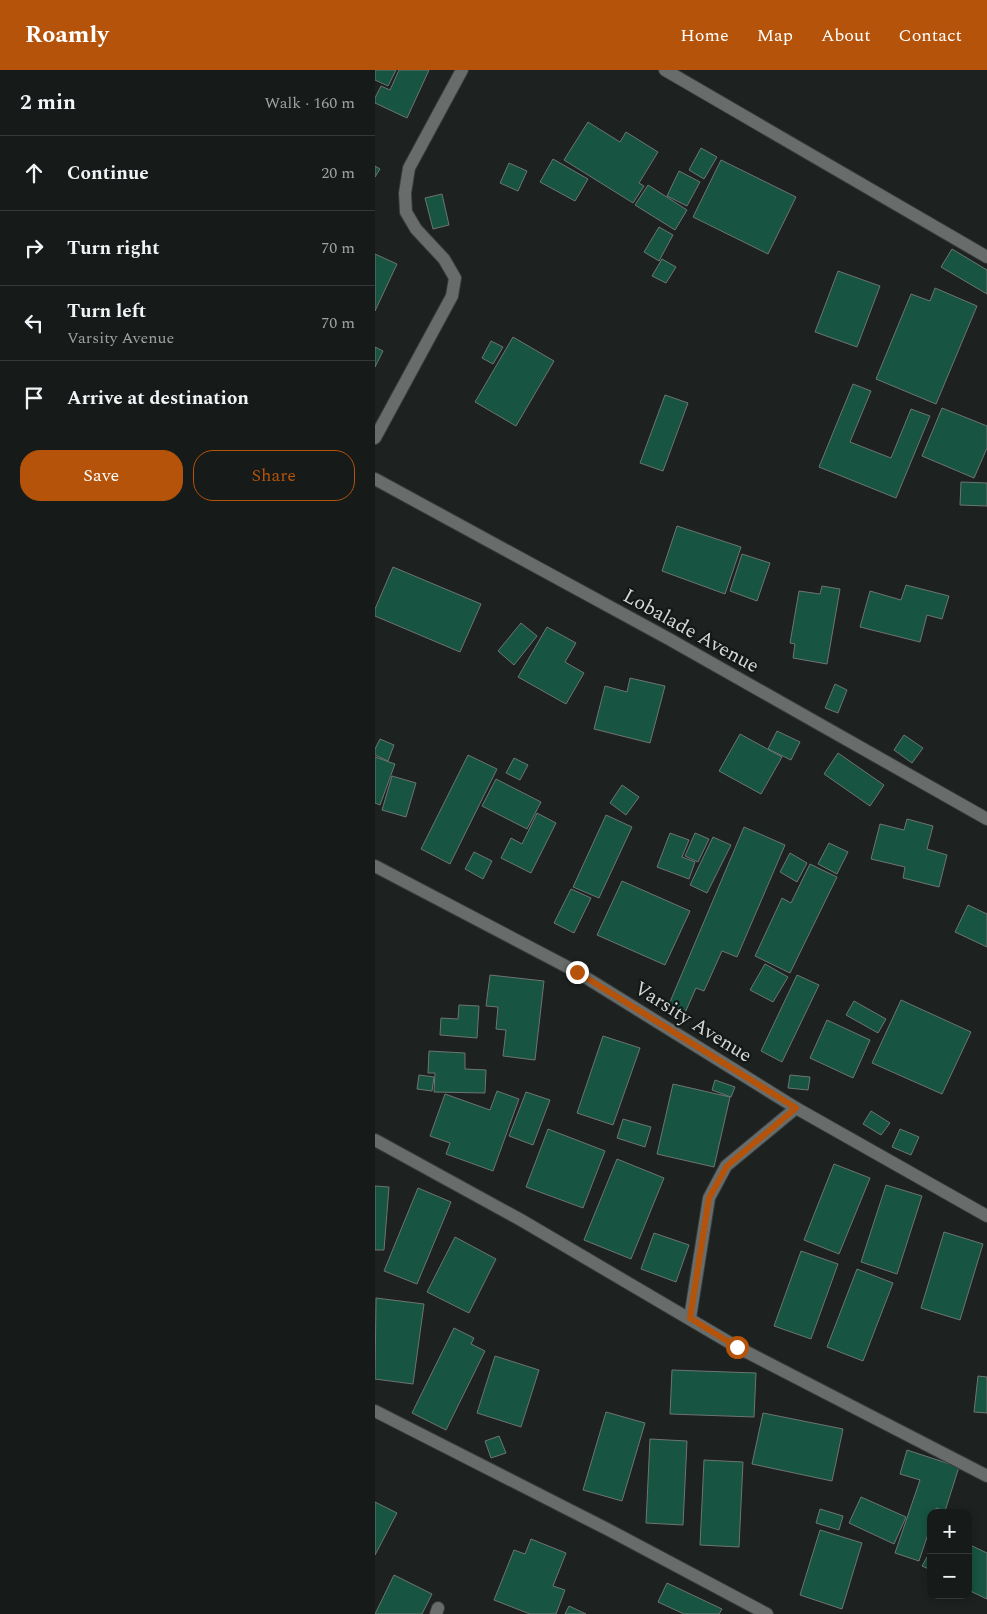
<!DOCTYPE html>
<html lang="en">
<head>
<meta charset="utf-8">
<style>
  body { margin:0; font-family:Spectral,serif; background:#1f2321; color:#f1f3f6 }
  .controls { position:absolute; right:15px; bottom:15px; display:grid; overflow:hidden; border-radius:10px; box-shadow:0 2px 8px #0003 }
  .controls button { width:45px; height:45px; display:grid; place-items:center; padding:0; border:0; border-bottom:1px solid #353837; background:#161a18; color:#f1f3f6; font:25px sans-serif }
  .stop { position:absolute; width:15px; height:15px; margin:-11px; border:4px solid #b45309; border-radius:50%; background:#fff }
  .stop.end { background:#b45309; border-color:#fff; box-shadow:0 1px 5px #0008 }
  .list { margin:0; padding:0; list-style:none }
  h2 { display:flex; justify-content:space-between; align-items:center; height:65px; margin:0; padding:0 20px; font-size:21px }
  h2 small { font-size:16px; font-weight:400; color:#9ea1a2 }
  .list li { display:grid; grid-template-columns:32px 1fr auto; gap:15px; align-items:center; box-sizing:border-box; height:75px; padding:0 20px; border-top:1px solid #353837 }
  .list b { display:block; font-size:19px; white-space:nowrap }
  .list p { margin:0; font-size:16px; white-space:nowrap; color:#9ea1a2 }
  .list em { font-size:16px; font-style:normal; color:#9ea1a2 }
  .actions { display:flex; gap:10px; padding:15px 20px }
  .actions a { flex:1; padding:11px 0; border:1px solid #b45309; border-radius:20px; text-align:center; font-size:18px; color:#b45309 }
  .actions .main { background:#b45309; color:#fff }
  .icon { flex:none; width:28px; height:28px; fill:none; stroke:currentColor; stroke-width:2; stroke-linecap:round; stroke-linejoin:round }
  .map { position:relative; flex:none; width:612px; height:1544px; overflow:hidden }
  header { display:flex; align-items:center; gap:30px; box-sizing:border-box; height:70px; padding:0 25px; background:#b45309; color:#fff }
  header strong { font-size:24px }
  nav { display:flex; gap:28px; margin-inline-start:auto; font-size:18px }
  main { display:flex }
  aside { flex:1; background:#161a18 }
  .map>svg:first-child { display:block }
  .building { fill:#175441; stroke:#6e7471 }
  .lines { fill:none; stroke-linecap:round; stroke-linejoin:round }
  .minor-casing { stroke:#383c3b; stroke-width:14 }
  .minor { stroke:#686d6b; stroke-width:12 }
  .route { stroke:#b45309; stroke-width:6 }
  .labels { text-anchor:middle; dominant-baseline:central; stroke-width:4.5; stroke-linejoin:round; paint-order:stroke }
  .street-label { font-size:20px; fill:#d5d8d7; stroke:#141917 }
</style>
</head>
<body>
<header>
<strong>Roamly</strong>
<nav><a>Home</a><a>Map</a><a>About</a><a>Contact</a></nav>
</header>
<main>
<aside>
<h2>2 min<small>Walk · 160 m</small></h2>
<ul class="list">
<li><svg class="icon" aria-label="ahead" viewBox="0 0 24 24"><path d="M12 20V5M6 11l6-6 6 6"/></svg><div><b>Continue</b></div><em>20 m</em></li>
<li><svg class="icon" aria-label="right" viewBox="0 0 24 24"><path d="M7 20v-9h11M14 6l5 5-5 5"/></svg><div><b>Turn right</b></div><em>70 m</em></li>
<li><svg class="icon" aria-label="left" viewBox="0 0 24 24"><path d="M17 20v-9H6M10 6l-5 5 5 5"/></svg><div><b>Turn left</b><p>Varsity Avenue</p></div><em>70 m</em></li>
<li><svg class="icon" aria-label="arrive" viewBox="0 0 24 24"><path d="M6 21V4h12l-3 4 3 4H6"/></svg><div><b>Arrive at destination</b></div></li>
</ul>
<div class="actions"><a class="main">Save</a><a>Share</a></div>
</aside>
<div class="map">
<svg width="612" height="1544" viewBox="0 0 612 1544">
  <rect width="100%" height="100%" fill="#1d2220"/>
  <!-- building -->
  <g class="building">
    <path d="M 0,0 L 21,0 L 13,16 L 0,10 Z"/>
    <path d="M 24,0 L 54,0 L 32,48 L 0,33 L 0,28 L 6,16 L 15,20 Z"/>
    <path d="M 213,52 L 245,72 L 251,62 L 283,82 L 264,113 L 269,116 L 258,133 L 189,90 Z"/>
    <path d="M 326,78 L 342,87 L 329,109 L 314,100 Z"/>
    <path d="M 178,89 L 213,109 L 200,131 L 165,112 Z"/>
    <path d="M 346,90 L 421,127 L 393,184 L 318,147 Z"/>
    <path d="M 134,93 L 152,101 L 143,121 L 125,113 Z"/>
    <path d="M 0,96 L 5,99 L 0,107 Z"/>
    <path d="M 304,101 L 325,112 L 312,136 L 292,126 Z"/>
    <path d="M 273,115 L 312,140 L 300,160 L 260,135 Z"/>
    <path d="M 67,124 L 74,155 L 58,159 L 50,128 Z"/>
    <path d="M 284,157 L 298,165 L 284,191 L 269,182 Z"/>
    <path d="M 577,179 L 612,200 L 612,224 L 566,197 Z"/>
    <path d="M 0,184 L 22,194 L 0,241 Z"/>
    <path d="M 287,189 L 301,197 L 291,213 L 277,206 Z"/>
    <path d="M 463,201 L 505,216 L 482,277 L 440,262 Z"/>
    <path d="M 560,218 L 602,236 L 561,334 L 501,309 L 536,224 L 555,231 Z"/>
    <path d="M 138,267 L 179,291 L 141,356 L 100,332 Z"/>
    <path d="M 116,271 L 128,277 L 118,294 L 107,288 Z"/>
    <path d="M 0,277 L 8,281 L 0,297 Z"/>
    <path d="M 478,314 L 496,321 L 475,372 L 516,388 L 536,339 L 555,346 L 521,428 L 444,397 Z"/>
    <path d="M 290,325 L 313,333 L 288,401 L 265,393 Z"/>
    <path d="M 567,338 L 612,356 L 612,378 L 599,408 L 547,386 Z"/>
    <path d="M 586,412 L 612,413 L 612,436 L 585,435 Z"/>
    <path d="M 302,456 L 366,477 L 350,524 L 287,501 Z"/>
    <path d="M 367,484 L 395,493 L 382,531 L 355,521 Z"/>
    <path d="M 18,497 L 106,534 L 85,582 L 0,546 L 0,539 Z"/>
    <path d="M 531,515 L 574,526 L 567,549 L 552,545 L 545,572 L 485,557 L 495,521 L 526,530 Z"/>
    <path d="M 447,516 L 465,519 L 452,594 L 418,588 L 420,574 L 415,573 L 424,521 L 445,524 Z"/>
    <path d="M 146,553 L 162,566 L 139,595 L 123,581 Z"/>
    <path d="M 172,557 L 201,573 L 190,592 L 209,603 L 191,634 L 143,607 Z"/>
    <path d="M 255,608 L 290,616 L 275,673 L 219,659 L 230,616 L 252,622 Z"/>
    <path d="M 460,614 L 472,620 L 463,643 L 450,638 Z"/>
    <path d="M 402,661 L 425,672 L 416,690 L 393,679 Z"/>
    <path d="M 365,664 L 407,687 L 386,724 L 344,701 Z"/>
    <path d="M 529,665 L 548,678 L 537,693 L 519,680 Z"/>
    <path d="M 5,669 L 19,675 L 13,691 L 0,685 L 0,679 Z"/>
    <path d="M 463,683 L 509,715 L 495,736 L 449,704 Z"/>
    <path d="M 93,685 L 122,699 L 75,794 L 46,779 Z"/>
    <path d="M 0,687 L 20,694 L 5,735 L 0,733 Z"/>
    <path d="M 139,688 L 153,695 L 145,710 L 131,703 Z"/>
    <path d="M 17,706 L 41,713 L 31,747 L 7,740 Z"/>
    <path d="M 121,709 L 166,732 L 152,759 L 107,736 Z"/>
    <path d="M 247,715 L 264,727 L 251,745 L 235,733 Z"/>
    <path d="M 162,743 L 181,753 L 156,803 L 126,788 L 136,768 L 147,774 Z"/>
    <path d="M 231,745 L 257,757 L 224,828 L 198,817 Z"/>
    <path d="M 532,749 L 558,756 L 552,779 L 572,785 L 564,817 L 528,808 L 530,797 L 496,789 L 505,754 L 529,760 Z"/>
    <path d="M 369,757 L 410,775 L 362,887 L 347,881 L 329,921 L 321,918 L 309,945 L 292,939 Z"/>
    <path d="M 295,763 L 314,770 L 307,787 L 320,792 L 314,809 L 282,797 Z"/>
    <path d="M 320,763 L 334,769 L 323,792 L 310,786 Z"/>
    <path d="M 338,767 L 356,775 L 332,823 L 315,815 Z"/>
    <path d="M 454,773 L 473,782 L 462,804 L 443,794 Z"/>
    <path d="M 99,782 L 117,791 L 108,809 L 90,799 Z"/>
    <path d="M 415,783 L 432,793 L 422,812 L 405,802 Z"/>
    <path d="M 435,794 L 462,807 L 415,903 L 380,886 L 407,828 L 416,833 Z"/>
    <path d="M 247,811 L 315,841 L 290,895 L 222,865 Z"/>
    <path d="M 196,819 L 216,828 L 199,863 L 179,853 Z"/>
    <path d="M 593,835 L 612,844 L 612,877 L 580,862 Z"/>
    <path d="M 390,894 L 413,907 L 398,932 L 375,920 Z"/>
    <path d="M 115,905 L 169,911 L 160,990 L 128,986 L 131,960 L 121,959 L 123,937 L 111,936 Z"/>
    <path d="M 422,905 L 444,915 L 407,992 L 386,981 Z"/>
    <path d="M 526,930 L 596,962 L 567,1024 L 497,993 Z"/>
    <path d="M 479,931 L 511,949 L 503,963 L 471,945 Z"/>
    <path d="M 84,935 L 104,936 L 102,968 L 65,965 L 66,948 L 83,949 Z"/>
    <path d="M 452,950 L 495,970 L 478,1008 L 435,988 Z"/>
    <path d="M 228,966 L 265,978 L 238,1055 L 202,1043 Z"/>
    <path d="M 54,981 L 90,983 L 90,999 L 111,1000 L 110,1023 L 59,1022 L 60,1003 L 53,1003 Z"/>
    <path d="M 44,1005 L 59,1007 L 57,1021 L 42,1019 Z"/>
    <path d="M 415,1005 L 435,1007 L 433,1020 L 413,1018 Z"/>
    <path d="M 340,1010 L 360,1017 L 356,1027 L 337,1020 Z"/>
    <path d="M 298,1014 L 355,1027 L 339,1097 L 282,1084 Z"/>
    <path d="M 122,1021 L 144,1029 L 118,1101 L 71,1084 L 75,1073 L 55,1066 L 70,1024 L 115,1040 Z"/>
    <path d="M 151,1022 L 175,1030 L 158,1075 L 134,1066 Z"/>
    <path d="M 496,1041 L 515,1053 L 506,1065 L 488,1054 Z"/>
    <path d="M 248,1049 L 276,1057 L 270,1077 L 242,1068 Z"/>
    <path d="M 173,1059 L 230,1081 L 208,1138 L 151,1117 Z"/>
    <path d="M 525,1059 L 544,1067 L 536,1085 L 517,1077 Z"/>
    <path d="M 242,1089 L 289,1108 L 256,1189 L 209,1170 Z"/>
    <path d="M 459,1094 L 495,1108 L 464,1184 L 429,1170 Z"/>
    <path d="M 511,1115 L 547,1126 L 522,1204 L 486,1192 Z"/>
    <path d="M 0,1116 L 14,1117 L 9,1180 L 0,1180 Z"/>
    <path d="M 43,1118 L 76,1132 L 42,1214 L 9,1201 Z"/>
    <path d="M 569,1162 L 608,1174 L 585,1250 L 546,1238 Z"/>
    <path d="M 279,1163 L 314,1175 L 301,1212 L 266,1199 Z"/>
    <path d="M 80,1167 L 121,1189 L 94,1243 L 52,1222 Z"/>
    <path d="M 426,1181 L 463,1194 L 436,1269 L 399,1256 Z"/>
    <path d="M 482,1199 L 518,1213 L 488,1291 L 452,1277 Z"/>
    <path d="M 1,1228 L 49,1234 L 38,1314 L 0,1309 Z"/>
    <path d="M 79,1258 L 99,1268 L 96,1274 L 110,1281 L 71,1360 L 37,1343 Z"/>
    <path d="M 120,1286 L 164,1300 L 146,1357 L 102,1343 Z"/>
    <path d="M 297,1300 L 381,1303 L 379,1347 L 295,1344 Z"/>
    <path d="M 603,1306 L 612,1307 L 612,1343 L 599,1342 Z"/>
    <path d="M 231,1342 L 270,1353 L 247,1431 L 208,1420 Z"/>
    <path d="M 388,1343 L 468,1359 L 457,1411 L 377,1394 Z"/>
    <path d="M 124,1366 L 131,1383 L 116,1388 L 110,1371 Z"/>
    <path d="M 275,1369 L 312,1371 L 308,1455 L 271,1453 Z"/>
    <path d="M 532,1380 L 584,1397 L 570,1441 L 561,1438 L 560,1443 L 556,1443 L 556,1455 L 544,1491 L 520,1483 L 545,1410 L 525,1404 Z"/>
    <path d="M 329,1390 L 368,1392 L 364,1477 L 325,1475 Z"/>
    <path d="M 486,1427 L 531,1447 L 519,1474 L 474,1453 Z"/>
    <path d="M 0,1432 L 22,1443 L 0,1485 Z"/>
    <path d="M 445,1439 L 468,1446 L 464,1460 L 441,1453 Z"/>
    <path d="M 445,1460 L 487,1473 L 467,1539 L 425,1525 Z"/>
    <path d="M 156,1469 L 191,1483 L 178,1516 L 190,1520 L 181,1544 L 155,1544 L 119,1530 L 139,1480 L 150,1484 Z"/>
    <path d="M 593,1474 L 612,1483 L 612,1529 L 593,1520 Z"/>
    <path d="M 556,1480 L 556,1500 L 547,1496 Z"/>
    <path d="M 19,1505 L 57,1524 L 47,1544 L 0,1544 Z"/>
    <path d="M 292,1513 L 347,1539 L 344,1544 L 309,1544 L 283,1532 Z"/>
    <path d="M 194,1536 L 211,1544 L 190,1544 Z"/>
  </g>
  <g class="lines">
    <!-- minor casing -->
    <g class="minor-casing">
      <g id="minor">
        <path d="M 290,0 L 612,187"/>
        <path d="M 0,368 L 77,226 L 80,208 L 69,189 L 41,159 L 31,142 L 30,123 L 34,98 L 87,0"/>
        <path d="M 0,409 L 294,569 L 612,749"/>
        <path d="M 0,796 L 202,902 L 421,1038 L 612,1146"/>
        <path d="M 0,1070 L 146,1150 L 362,1277 L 612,1406"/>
        <path d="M 315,1248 L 334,1128 L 351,1096 L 421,1038"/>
        <path d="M 0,1341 L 234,1460 L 392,1544"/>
        <path d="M 61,1544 L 63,1538"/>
      </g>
    </g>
    <!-- minor -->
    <use href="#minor" class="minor"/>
  </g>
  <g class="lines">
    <!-- route -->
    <path class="route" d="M 202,902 L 421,1038 L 352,1096 L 334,1128 L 315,1248 L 362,1277"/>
  </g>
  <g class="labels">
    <!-- street labels -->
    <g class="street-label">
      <text transform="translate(316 561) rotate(29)">Lobalade Avenue</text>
      <text transform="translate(318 952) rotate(32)">Varsity Avenue</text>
    </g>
  </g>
</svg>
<div class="controls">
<button>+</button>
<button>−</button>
</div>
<div class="stop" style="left:362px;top:1277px"></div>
<div class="stop end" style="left:202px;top:902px"></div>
</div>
</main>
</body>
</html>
